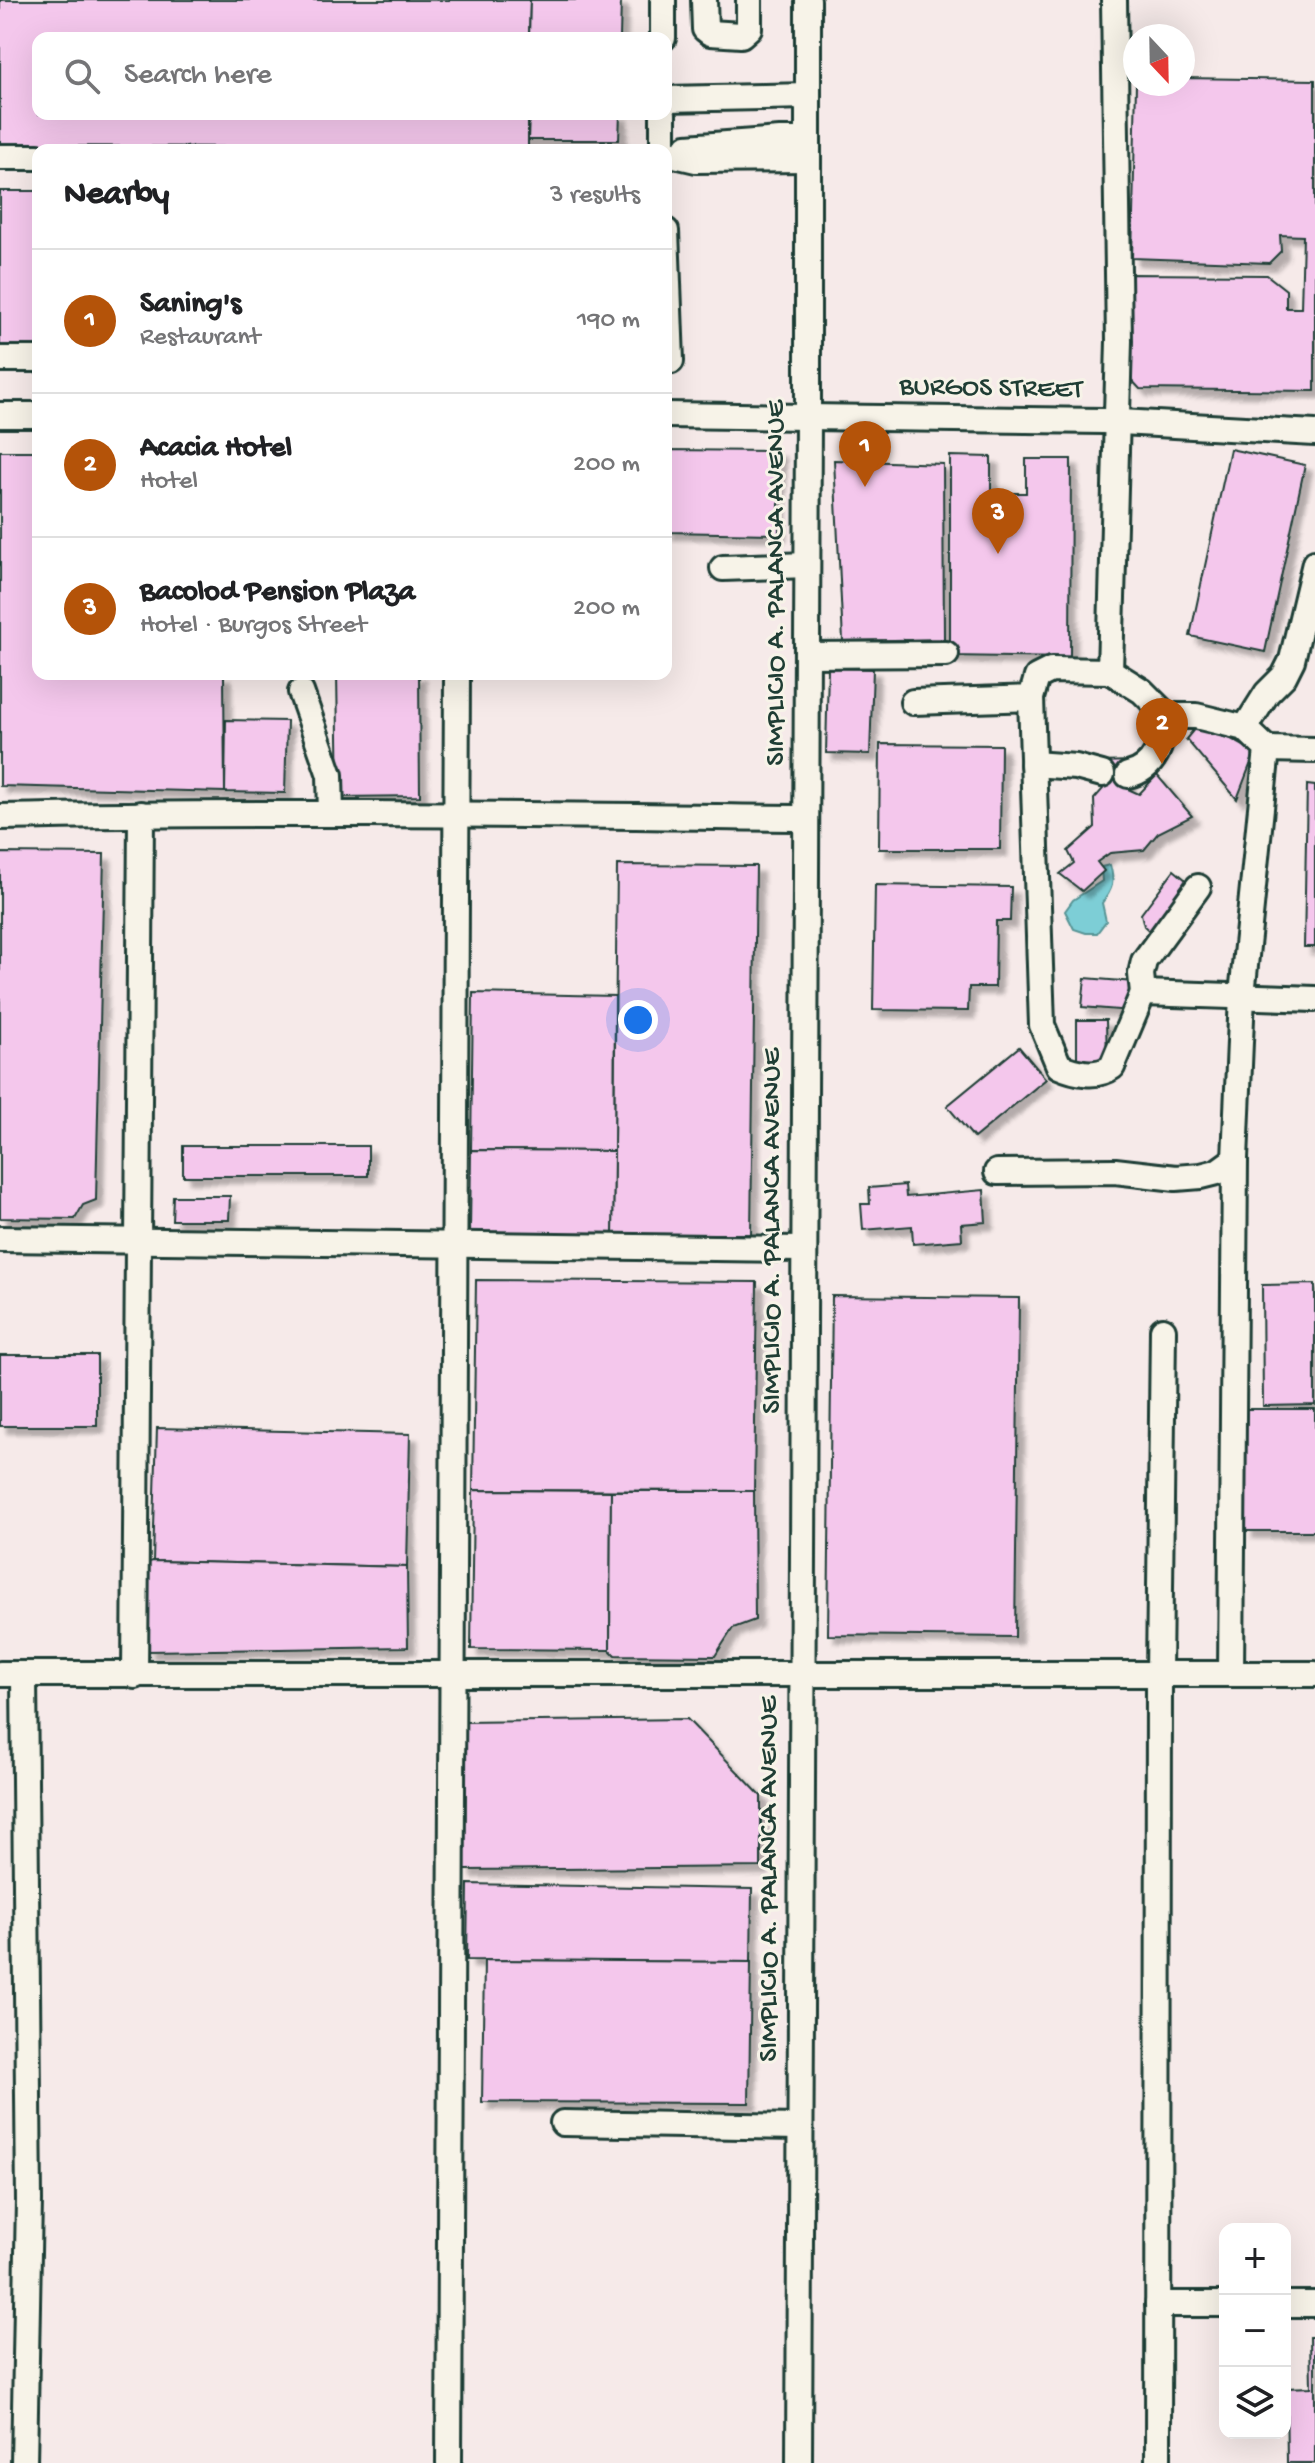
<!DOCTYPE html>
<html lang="en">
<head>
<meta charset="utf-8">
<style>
  body { margin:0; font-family:"Gochi Hand",sans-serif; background:#f2f2f2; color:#202124 }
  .controls { position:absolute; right:24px; bottom:24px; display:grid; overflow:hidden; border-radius:16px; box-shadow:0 8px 32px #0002 }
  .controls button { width:72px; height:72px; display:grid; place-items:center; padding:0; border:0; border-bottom:2px solid #e0e0e0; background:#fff; color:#202124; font:40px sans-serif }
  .compass { position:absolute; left:1123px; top:24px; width:72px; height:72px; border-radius:50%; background:#fff; box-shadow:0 8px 32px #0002; rotate:158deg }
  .you { position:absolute; left:638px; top:1020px; width:28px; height:28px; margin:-20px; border:6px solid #fff; border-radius:50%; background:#1a73e8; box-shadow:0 0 0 12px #1a73e833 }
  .badge { display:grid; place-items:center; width:52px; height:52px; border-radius:50%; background:#b45309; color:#fff; font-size:26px; font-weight:700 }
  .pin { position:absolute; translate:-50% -66px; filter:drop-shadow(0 2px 4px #0008) }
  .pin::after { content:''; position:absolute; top:42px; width:28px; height:24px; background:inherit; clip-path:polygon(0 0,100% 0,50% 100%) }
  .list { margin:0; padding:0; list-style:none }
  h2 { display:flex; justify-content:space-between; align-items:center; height:104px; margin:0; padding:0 32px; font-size:34px }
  h2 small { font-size:26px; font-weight:400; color:#757577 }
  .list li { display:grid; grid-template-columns:52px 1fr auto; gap:24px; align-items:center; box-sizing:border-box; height:144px; padding:0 32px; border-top:2px solid #e0e0e0 }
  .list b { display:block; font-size:30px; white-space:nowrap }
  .list p { margin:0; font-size:26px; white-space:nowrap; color:#757577 }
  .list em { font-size:26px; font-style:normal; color:#757577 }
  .icon { flex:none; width:44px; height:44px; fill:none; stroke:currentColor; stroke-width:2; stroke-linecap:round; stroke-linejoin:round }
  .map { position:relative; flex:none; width:1315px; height:2463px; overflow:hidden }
  .search { position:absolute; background:#fff; box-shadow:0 8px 32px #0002; left:32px; top:32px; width:640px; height:88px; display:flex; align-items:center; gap:20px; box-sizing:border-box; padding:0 28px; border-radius:16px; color:#757577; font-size:30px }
  .panel { position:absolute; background:#fff; box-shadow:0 8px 32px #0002; left:32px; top:144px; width:640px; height:536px; border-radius:16px }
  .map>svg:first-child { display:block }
  .water { fill:#7dced6; stroke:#579495; stroke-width:2 }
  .building { fill:#f4c7ec; stroke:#1f3d34; stroke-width:2; filter:url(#shadow) }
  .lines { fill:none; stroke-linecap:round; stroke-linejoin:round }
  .minor-casing { stroke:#1f3d34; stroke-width:30 }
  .minor { stroke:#f7f3e8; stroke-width:24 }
  .labels { text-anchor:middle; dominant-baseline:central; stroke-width:6; stroke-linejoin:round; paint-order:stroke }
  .street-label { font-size:28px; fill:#1f3d34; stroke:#f7f3e8 }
</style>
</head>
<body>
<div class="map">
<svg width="1315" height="2463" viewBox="0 0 1315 2463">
  <defs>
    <filter id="shadow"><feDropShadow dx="7" dy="7" stdDeviation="2" flood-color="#0004"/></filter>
  </defs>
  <rect width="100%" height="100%" fill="#f6eae9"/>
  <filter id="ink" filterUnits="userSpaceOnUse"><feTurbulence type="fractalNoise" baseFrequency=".0125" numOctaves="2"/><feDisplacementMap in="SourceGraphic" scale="16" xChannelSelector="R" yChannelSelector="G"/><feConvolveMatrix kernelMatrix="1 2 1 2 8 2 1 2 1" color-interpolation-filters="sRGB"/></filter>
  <g filter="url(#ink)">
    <!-- water -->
    <path class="water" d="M 1110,865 C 1115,882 1113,889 1102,903 L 1106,921 L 1097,933 L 1086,933 L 1074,929 L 1065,911 L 1073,900 L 1102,881 L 1101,867 Z"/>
    <!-- building -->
    <g class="building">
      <path d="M 0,0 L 530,0 L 529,38 L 38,38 L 38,114 L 528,114 L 528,148 L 0,146 Z"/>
      <path d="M 530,0 L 621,0 L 620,38 L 529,38 Z"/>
      <path d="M 1183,78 L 1315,80 L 1315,391 L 1140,389 L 1129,377 L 1131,274 L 1267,275 L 1286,290 L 1286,308 L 1301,308 L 1303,236 L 1280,235 L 1281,251 L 1269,263 L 1132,258 L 1136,84 L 1183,84 Z"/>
      <path d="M 529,114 L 620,114 L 619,140 L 528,140 Z"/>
      <rect x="0" y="191" width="38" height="155"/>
      <path d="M 1230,449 L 1305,465 L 1265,652 L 1190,636 Z"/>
      <path d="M 666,450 L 779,451 L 779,534 L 666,532 Z"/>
      <path d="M 0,451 L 38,451 L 38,674 L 224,674 L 225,792 L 0,786 Z"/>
      <path d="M 950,456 L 991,457 L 991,493 L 1026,493 L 1026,459 L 1071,459 L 1070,658 L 950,656 Z"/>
      <path d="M 834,460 L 943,464 L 944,639 L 843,641 Z"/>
      <path d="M 828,668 L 873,669 L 870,754 L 826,753 Z"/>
      <path d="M 337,674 L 419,674 L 420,796 L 339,797 Z"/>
      <path d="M 226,720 L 287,721 L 285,793 L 225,792 Z"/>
      <path d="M 1200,722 L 1255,752 L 1237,799 L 1186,739 Z"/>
      <path d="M 880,744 L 1001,745 L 1000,849 L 879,849 Z"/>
      <path d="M 1129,761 L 1128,789 L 1139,794 L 1157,775 L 1192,816 L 1158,833 L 1144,850 L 1110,853 L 1097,862 L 1104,871 L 1082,891 L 1060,874 L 1074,863 L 1068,851 L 1095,827 L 1094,799 L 1103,789 L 1102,762 Z"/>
      <path d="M 1307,785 L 1315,786 L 1315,947 L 1304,947 Z"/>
      <path d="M 0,853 L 104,854 L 96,1200 L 83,1205 L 75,1219 L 0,1218 Z"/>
      <path d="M 617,865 L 756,866 L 751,1234 L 613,1234 Z"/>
      <path d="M 1174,870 L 1193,886 L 1156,937 L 1144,926 L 1141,914 Z"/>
      <path d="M 875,885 L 1011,887 L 1010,921 L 996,921 L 995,987 L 969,987 L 968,1011 L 873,1010 Z"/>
      <path d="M 1085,978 L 1134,982 L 1131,1011 L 1082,1007 Z"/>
      <path d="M 473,993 L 615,996 L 614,1151 L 471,1150 Z"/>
      <path d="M 1077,1020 L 1106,1020 L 1107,1063 L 1077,1064 Z"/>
      <path d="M 1019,1047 L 1046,1079 L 974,1138 L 947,1106 Z"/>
      <rect x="183" y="1146" width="185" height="30"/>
      <path d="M 471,1150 L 614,1151 L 613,1234 L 470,1233 Z"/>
      <path d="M 905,1185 L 906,1197 L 984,1190 L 986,1222 L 961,1224 L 962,1240 L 913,1244 L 912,1226 L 863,1230 L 861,1204 L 870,1204 L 869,1188 Z"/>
      <path d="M 173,1196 L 230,1196 L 229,1220 L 172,1220 Z"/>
      <path d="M 476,1280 L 757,1282 L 754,1491 L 473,1490 Z"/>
      <path d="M 1315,1284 L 1315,1405 L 1263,1406 L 1262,1285 Z"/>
      <path d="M 832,1296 L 1019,1298 L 1015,1637 L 828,1635 Z"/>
      <rect x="0" y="1355" width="97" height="71"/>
      <rect x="1246" y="1409" width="69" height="122"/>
      <path d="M 157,1428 L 410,1434 L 407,1567 L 153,1561 Z"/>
      <path d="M 473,1490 L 611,1491 L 610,1650 L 471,1649 Z"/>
      <path d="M 611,1491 L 754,1491 L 755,1620 L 733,1628 L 715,1656 L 615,1655 L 610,1650 Z"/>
      <path d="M 153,1561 L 407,1567 L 408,1647 L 147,1651 L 146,1563 Z"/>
      <path d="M 687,1719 L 761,1796 L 761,1867 L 465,1870 L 464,1722 Z"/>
      <path d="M 468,1884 L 752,1889 L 751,1962 L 467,1960 Z"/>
      <path d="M 484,1960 L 751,1962 L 749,2103 L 482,2102 Z"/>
      <path d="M 1310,2337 L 1315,2337 L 1315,2463 L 1287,2463 L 1286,2388 L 1311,2387 Z"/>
    </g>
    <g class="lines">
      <!-- minor casing -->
      <g class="minor-casing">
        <g id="minor">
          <path d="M 663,0 L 663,38"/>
          <path d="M 704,0 L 705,29 L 710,33 L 741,35 L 749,28 L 749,0"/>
          <path d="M 666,99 L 808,96"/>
          <path d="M 663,114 L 663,150"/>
          <path d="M 687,147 L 780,140 L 808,140"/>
          <path d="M 666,153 L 696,160 L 808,159"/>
          <path d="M 0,157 L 38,157"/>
          <path d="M 666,231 L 671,361 L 666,361"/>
          <path d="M 0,359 L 38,359"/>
          <path d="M 0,415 L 38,415"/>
          <path d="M 666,415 L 1103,421 L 1315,433"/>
          <path d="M 723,568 L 807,565"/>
          <path d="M 807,655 L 946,654"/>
          <path d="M 1110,671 L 1142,691 L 1167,716 L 1196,716 L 1245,728 L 1267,749 L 1242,995 L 1235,1159 L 1231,1674"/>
          <path d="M 301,692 L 330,775 L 331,814"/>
          <path d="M 1031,698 L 1042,1025 L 1059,1066 C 1075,1073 1097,1078 1112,1067 L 1143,993"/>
          <path d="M 913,702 L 1031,698 L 1037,677 L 1051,670 L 1110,671 L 1119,341 L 1114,0"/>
          <path d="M 1245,728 L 1267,693 L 1284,676 L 1292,660 L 1315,563"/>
          <path d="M 1267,749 L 1315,750"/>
          <path d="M 1033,764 L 1076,767 L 1102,774"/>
          <path d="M 1128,775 C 1157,769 1162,741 1167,716"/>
          <path d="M 0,817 C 269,811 537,815 806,818"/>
          <path d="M 1198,887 L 1144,961 L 1141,974 L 1143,993 L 1315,999"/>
          <path d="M 997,1172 L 1115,1171 L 1176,1178 L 1201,1176 L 1217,1172 L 1235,1159"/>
          <path d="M 0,1239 L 803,1249"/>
          <path d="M 0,1674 L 1315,1674"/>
          <path d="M 24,1676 L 29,2200 L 24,2463"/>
          <path d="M 135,1676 L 141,814"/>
          <path d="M 563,2123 L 800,2127"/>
          <path d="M 1158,2304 L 1225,2304"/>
          <path d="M 1285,2304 L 1315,2304"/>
          <path d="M 449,2463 L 457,674"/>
          <path d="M 799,2463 L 808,417 L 808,0"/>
          <path d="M 1158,2463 L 1159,1674 L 1163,1330"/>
        </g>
      </g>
      <!-- minor -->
      <use href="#minor" class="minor"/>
    </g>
  </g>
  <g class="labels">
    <!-- street labels -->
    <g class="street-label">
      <text transform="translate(991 389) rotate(1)">BURGOS STREET</text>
      <text transform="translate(777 583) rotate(-90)">SIMPLICIO A. PALANCA AVENUE</text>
      <text transform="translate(773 1231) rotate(-90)">SIMPLICIO A. PALANCA AVENUE</text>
      <text transform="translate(770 1879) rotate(-90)">SIMPLICIO A. PALANCA AVENUE</text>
    </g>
  </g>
</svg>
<div class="controls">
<button>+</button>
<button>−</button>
<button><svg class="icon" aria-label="layers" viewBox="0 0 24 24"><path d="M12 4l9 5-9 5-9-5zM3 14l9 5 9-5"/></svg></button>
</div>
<svg class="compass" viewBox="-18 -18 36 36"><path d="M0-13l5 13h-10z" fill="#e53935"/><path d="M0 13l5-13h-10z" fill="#757577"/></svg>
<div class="you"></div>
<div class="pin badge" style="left:865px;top:487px">1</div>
<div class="pin badge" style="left:1162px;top:764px">2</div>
<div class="pin badge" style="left:998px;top:554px">3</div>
<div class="search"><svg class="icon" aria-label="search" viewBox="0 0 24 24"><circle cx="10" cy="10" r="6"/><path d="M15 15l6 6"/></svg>Search here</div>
<section class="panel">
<h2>Nearby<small>3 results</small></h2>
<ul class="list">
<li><span class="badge">1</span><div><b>Saning's</b><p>Restaurant</p></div><em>190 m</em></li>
<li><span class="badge">2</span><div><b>Acacia Hotel</b><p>Hotel</p></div><em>200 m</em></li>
<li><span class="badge">3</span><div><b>Bacolod Pension Plaza</b><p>Hotel · Burgos Street</p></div><em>200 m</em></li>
</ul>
</section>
</div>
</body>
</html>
